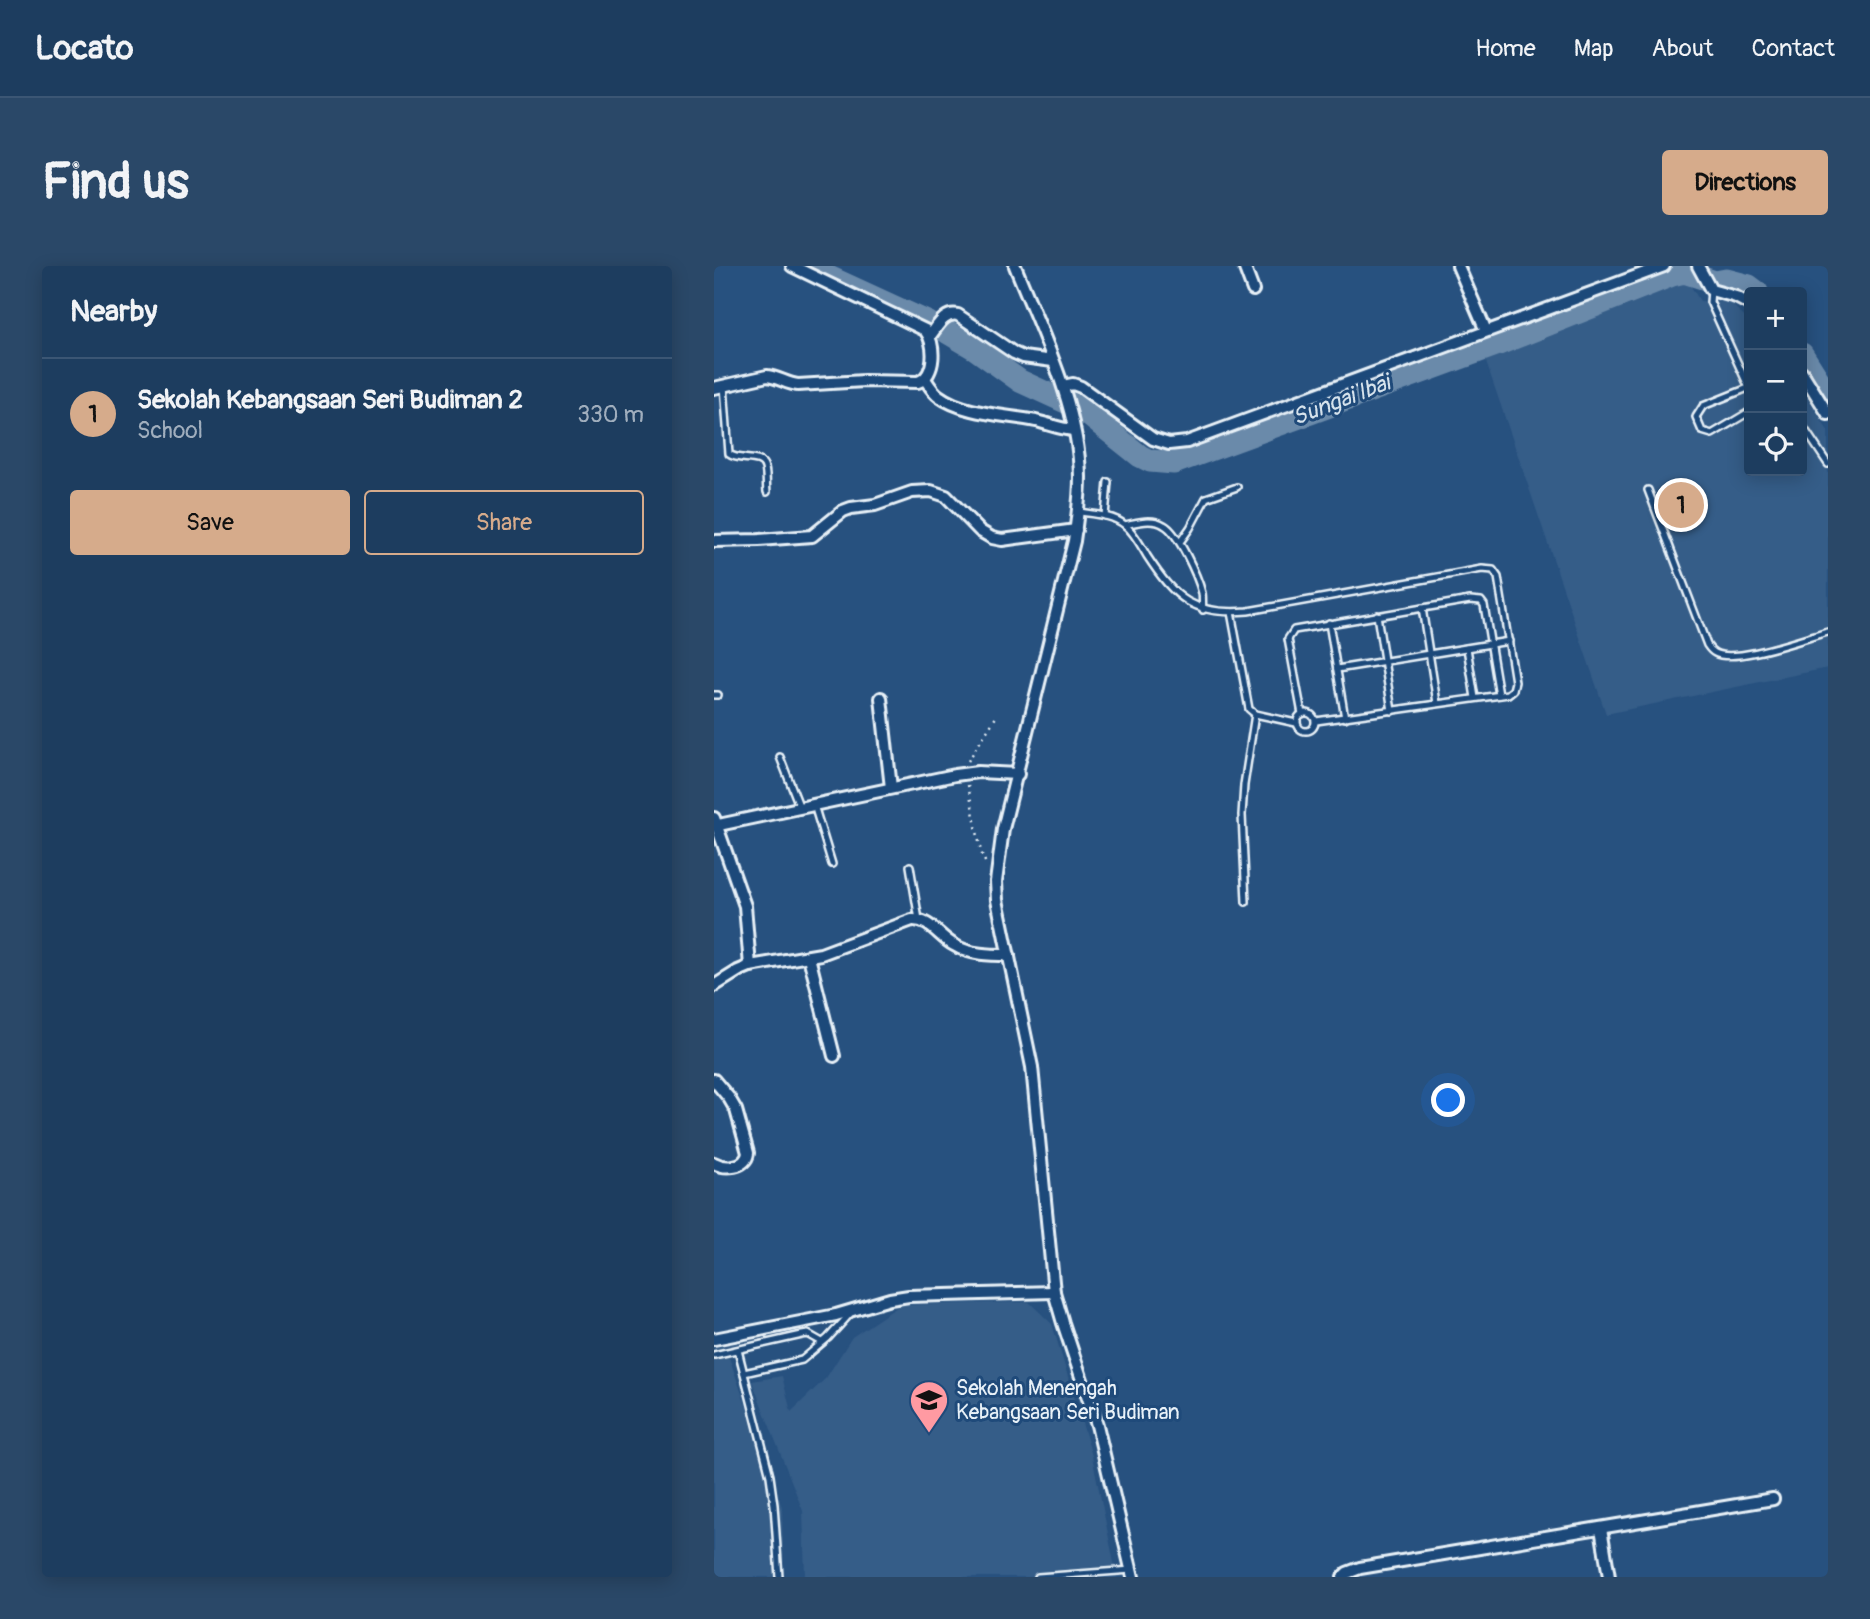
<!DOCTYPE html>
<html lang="en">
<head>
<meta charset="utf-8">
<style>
  body { margin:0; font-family:Pangolin,sans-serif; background:#2a4868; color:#f1f3f6 }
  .controls { position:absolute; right:21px; top:21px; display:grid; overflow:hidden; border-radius:7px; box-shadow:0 4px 18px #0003 }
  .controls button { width:63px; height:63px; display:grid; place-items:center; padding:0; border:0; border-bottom:2px solid #3b5674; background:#1d3d5f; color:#f1f3f6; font:35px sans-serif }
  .you { position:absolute; left:735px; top:835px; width:24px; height:24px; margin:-18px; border:5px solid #fff; border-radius:50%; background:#1a73e8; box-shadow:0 0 0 10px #1a73e833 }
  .badge { display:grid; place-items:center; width:46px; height:46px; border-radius:50%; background:#d6ab8b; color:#111; font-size:23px; font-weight:700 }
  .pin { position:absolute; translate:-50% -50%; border:4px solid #fff; box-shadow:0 2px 7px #0006 }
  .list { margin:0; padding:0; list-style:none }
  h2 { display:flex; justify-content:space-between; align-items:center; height:91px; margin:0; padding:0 28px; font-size:30px }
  h2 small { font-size:23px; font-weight:400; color:#a0aebd }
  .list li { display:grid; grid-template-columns:46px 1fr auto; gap:21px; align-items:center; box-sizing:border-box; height:112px; padding:0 28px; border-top:2px solid #3b5674 }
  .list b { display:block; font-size:26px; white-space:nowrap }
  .list p { margin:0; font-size:23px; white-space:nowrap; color:#a0aebd }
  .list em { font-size:23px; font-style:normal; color:#a0aebd }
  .actions { display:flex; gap:14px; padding:21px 28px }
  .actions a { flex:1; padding:16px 0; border:2px solid #d6ab8b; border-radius:7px; text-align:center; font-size:24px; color:#d6ab8b }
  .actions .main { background:#d6ab8b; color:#111 }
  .icon { flex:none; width:38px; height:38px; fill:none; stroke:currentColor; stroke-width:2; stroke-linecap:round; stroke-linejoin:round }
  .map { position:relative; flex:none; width:1114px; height:1311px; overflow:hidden; border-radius:7px }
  header { display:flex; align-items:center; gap:42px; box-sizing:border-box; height:98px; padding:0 35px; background:#1d3d5f; border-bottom:2px solid #3b5674 }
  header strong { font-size:33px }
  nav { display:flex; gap:38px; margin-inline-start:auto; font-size:24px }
  .intro { display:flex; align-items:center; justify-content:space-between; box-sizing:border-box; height:168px; padding:0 42px }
  h1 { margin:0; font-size:49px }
  .button { padding:18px 32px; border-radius:7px; background:#d6ab8b; color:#111; font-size:24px; font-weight:700 }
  main { display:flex; gap:42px; padding:0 42px }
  aside { flex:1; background:#1d3d5f; border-radius:7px; box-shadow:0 4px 18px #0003 }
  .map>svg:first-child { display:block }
  .built { fill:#355d88 }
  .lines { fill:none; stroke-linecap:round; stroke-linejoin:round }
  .river { stroke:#6b8aaa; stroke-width:23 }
  .lane-casing { stroke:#e8f1f8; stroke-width:10 }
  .street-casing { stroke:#e8f1f8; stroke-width:16 }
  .path { stroke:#e8f1f8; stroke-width:2.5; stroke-dasharray:2 5; stroke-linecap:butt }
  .lane { stroke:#1f4a7a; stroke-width:5 }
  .street { stroke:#1f4a7a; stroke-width:10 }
  .labels { text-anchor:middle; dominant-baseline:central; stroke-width:6; stroke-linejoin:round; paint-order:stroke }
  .poi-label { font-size:21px; fill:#e8f1f8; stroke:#1f4a7a; text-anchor:start }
  .water-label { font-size:23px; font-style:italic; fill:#d5e2ec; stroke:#1f4a7a }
</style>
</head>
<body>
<header>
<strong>Locato</strong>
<nav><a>Home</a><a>Map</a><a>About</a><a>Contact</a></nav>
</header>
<div class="intro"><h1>Find us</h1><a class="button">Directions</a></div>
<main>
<aside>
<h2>Nearby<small></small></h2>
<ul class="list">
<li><span class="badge">1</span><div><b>Sekolah Kebangsaan Seri Budiman 2</b><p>School</p></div><em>330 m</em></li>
</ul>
<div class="actions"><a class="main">Save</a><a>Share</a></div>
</aside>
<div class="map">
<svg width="1114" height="1311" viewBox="0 0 1114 1311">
  <rect width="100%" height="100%" fill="#27517f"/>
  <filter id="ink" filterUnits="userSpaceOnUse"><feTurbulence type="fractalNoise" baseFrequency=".0143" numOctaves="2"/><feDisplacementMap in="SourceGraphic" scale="14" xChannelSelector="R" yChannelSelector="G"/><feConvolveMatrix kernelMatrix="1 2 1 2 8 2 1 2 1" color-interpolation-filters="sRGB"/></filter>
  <g filter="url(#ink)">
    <!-- built -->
    <g class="built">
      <path d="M 973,14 L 986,35 L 1016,36 L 1035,56 L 1035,205 L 1088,205 L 1088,123 L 1114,165 L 1114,402 L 892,448 L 771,93 Z"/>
      <path d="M 315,1036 L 338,1058 L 378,1190 L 403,1311 L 91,1311 L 89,1245 L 38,1115 L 68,1110 L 77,1146 L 112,1112 L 138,1071 L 186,1039 Z"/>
      <path d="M 11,1080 L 68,1241 L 70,1311 L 0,1311 L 0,1082 Z"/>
    </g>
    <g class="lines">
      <!-- river -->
      <g class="river">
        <path d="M 91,0 L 215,57"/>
        <path d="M 233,66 L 260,82 L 306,115 L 367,143 L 426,190 L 436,195 L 460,197 L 782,79 L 958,9 L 970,6 L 1001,16 L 1012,14 L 1035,20 L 1043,26"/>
        <path d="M 1088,88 L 1114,129"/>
      </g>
      <!-- lane casing -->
      <g class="lane-casing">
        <g id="lane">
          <path d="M 997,24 L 996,36 L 1035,122"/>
          <path d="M 10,119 L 15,188 C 25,196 48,188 51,202 C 53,210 52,219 53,226"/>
          <path d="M 1034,122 L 989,140 L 982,151 L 988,165 L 998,168 L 1035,146"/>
          <path d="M 1088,159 L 1114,198"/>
          <path d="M 934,224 L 993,379 C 995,382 997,385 1001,387 C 1021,398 1091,372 1114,366"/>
          <path d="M 365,246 C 379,248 399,249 411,259 C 420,266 427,280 433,290 C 461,333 480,350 534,345 L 768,303 L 779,304 L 784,311 L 801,416 L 799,424 L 794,428 L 602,455"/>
          <path d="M 391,250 L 394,216"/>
          <path d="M 411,259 C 423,256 439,252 450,259 C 464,266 484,311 488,327 C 489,332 488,339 489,344"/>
          <path d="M 466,276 L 476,262 L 492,232 L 523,221"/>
          <path d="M 708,342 L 723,437"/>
          <path d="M 517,346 L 535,443 L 541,448 L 582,457"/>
          <path d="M 663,349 L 678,445"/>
          <path d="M 615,357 L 631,452"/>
          <path d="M 753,382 L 761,432"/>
          <path d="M 623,403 L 795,375"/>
          <path d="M 0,429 L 4,429"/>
          <circle cx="592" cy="456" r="9"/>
          <path d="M 588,448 L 574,373 L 580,364 L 756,334 L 767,335 L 770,339 L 785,429"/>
          <path d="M 66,491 L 86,542"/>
          <path d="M 100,539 L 118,598"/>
          <path d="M 196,600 L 205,654"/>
          <path d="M 532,636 L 528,549 L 530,519 L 541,448"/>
          <path d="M 24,1084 L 56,1210 L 60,1239 L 65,1311"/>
          <path d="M 0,1089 L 88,1069 L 94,1068 L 108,1076"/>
          <path d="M 30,1107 L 88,1094 L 114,1072 L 136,1048"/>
          <path d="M 324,1311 L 418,1304"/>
        </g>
      </g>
      <!-- street casing -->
      <g class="street-casing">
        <g id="street">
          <path d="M 301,0 C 327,65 365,140 366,211 C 366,232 363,254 360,275 L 289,563 L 282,616 L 283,634 L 318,801 L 340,1026 L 349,1057 L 383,1159 L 419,1311"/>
          <path d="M 530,0 L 539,24"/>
          <path d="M 744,0 L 772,65"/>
          <path d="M 984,0 L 997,24 L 1022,31 L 1035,38"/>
          <path d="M 216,70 C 224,60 230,46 244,49 L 300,87 L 309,91 L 339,95"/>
          <path d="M 1088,106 L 1114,148"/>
          <path d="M 211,113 C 215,119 219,126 225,130 C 249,148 293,149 322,155 C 335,158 346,163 359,164"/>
          <path d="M 349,120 L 359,118 L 367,121 L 439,173 L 455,178 L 473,176 L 950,0"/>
          <path d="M 0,122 L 53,110 C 64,111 73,118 84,119 L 150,115 L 204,116 C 222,110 222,77 211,64 L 78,0"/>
          <path d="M 0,275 L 45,274 L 98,270 L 129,245 L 137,242 L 161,239 L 198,226 L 217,225 L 232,230 L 266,265 L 278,272 L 288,274 L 362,264"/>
          <path d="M 167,432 L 177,522"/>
          <path d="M 0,552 L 31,640 L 36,700"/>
          <path d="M 0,560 L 241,509 L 264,506 L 304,508"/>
          <path d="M 95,691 L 120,790"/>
          <path d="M 0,720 L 24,705 L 36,700 L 107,688 L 198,654 C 216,653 225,671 240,679 C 256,689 276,689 295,689"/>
          <path d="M 0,814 L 15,832 L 22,844 L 34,887 C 32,902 11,903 0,897"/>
          <path d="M 0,1073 L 122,1049 L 176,1033 L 195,1030 L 340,1026"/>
          <path d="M 887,1262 L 895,1311"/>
          <path d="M 629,1311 L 633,1307 L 646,1302 L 1059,1233"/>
        </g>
      </g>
      <!-- path -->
      <g class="path">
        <path d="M 254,495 L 284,448"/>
        <path d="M 254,519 L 267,586 L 272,598"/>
      </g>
      <!-- lane -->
      <use href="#lane" class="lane"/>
      <!-- street -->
      <use href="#street" class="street"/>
    </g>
  </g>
  <!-- icons -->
  <defs>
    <g id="school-pin" transform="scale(2.0125)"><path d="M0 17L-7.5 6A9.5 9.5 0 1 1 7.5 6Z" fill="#ff9aa2" stroke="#1f4a7a"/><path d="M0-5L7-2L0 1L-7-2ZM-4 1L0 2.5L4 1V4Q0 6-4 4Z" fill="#111"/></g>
  </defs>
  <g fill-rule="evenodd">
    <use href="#school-pin" x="215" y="1134"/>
  </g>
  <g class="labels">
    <!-- poi labels -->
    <g class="poi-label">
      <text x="242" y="1122">Sekolah Menengah<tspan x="242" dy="24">Kebangsaan Seri Budiman</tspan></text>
    </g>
    <!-- water labels -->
    <g class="water-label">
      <text transform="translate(627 134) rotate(-21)">Sungai Ibai</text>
    </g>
  </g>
</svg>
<div class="controls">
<button>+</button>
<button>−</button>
<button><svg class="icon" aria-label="locate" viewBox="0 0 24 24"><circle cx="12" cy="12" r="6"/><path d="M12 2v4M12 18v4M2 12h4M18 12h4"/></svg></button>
</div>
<div class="you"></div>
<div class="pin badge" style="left:967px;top:239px">1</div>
</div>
</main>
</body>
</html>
